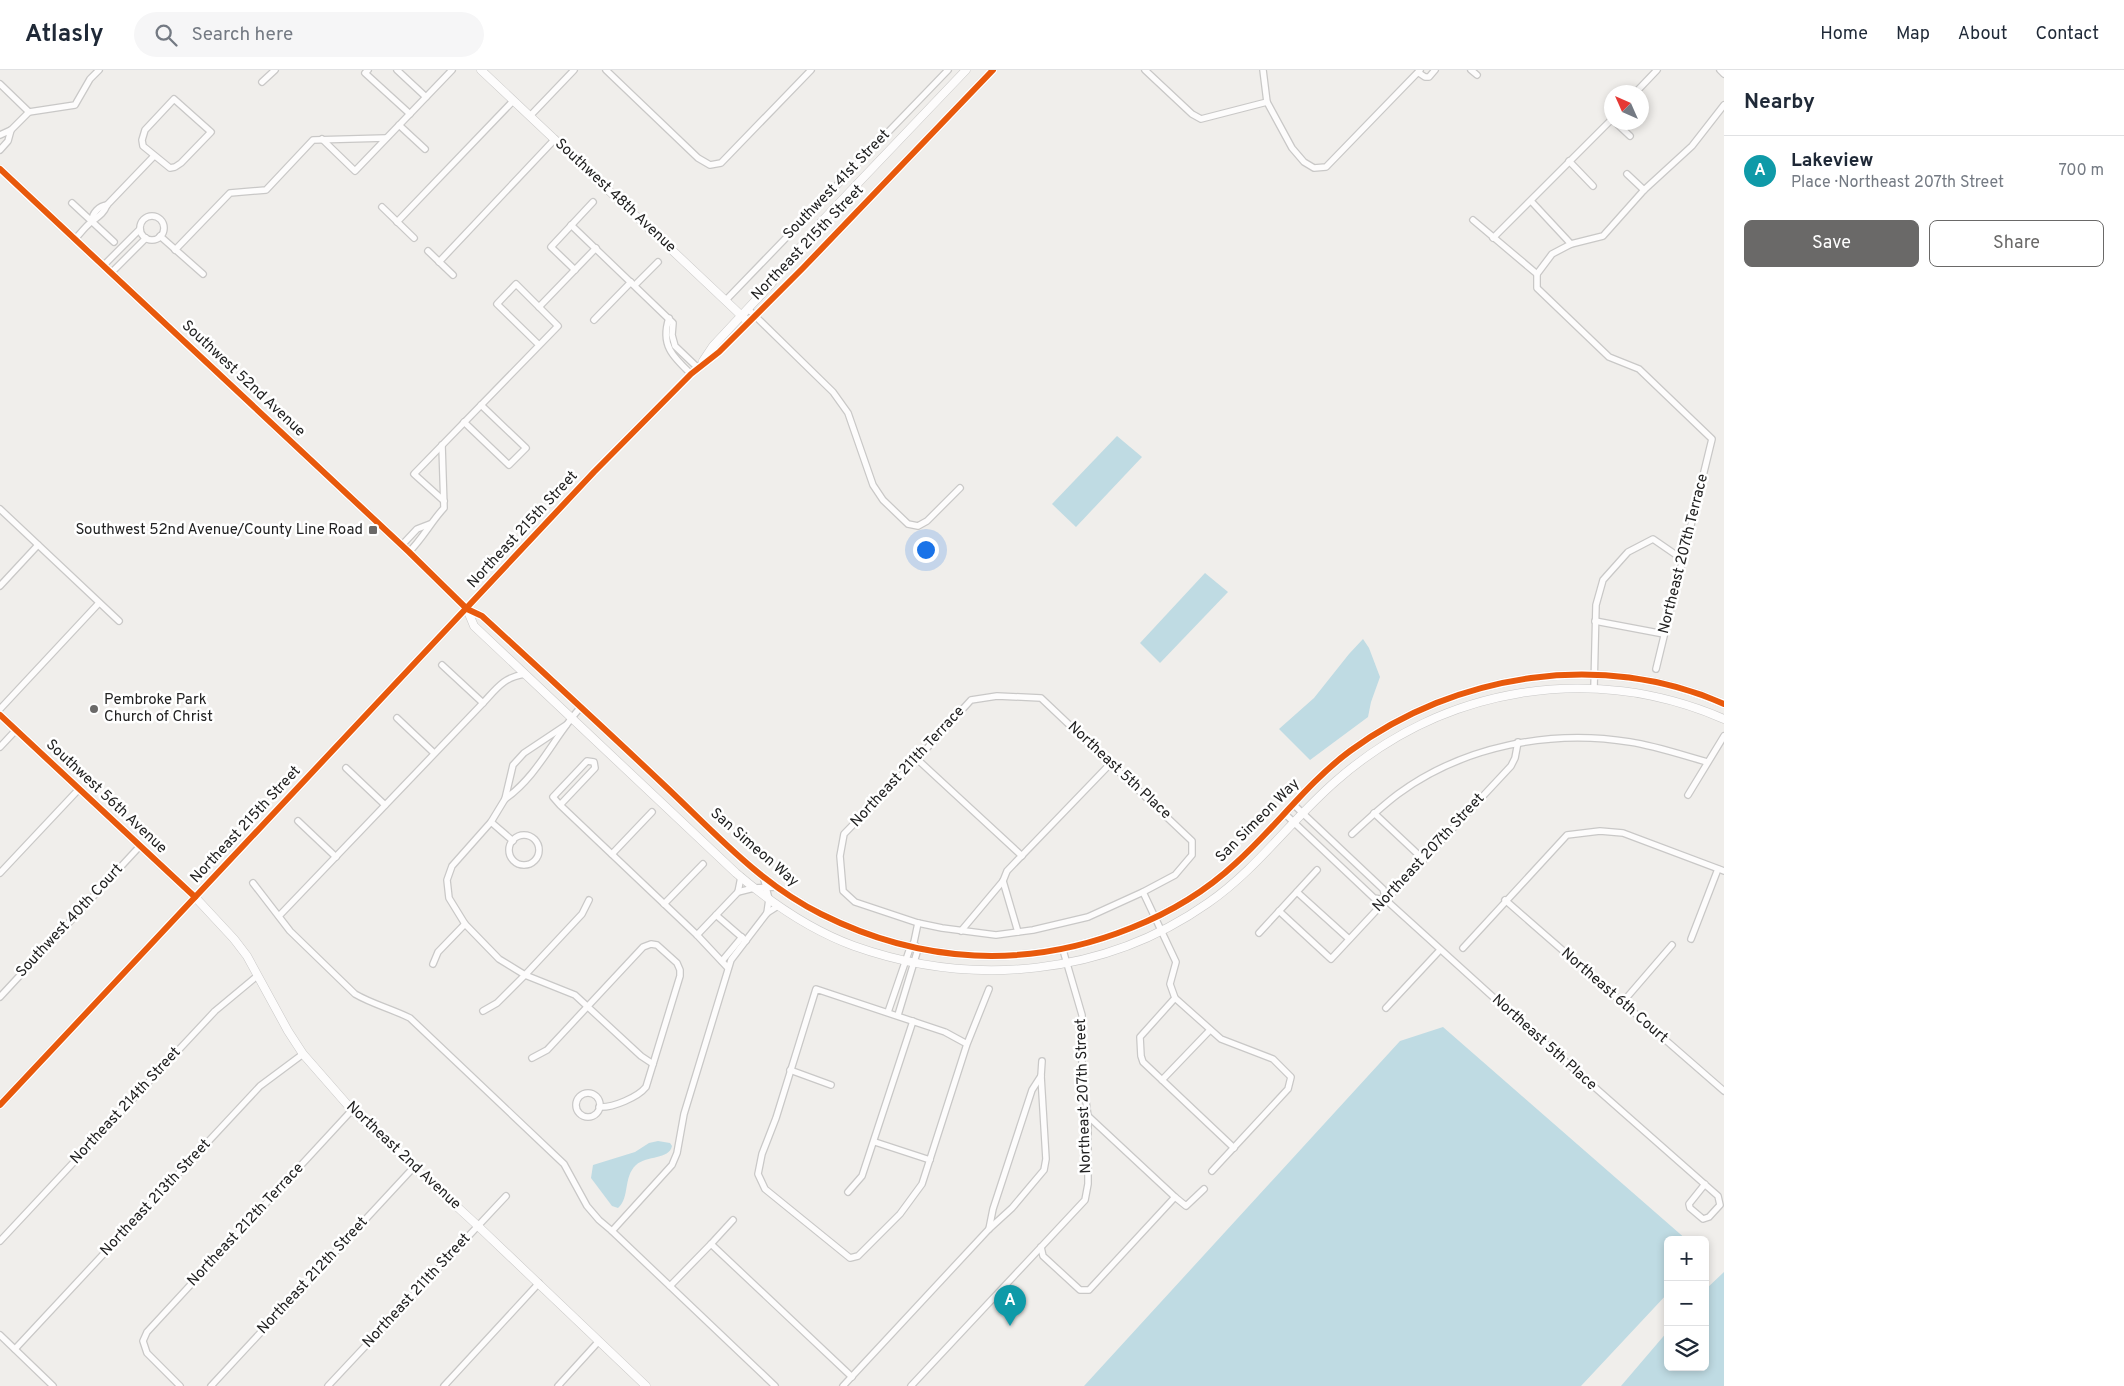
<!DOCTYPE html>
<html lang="en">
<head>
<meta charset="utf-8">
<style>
  body { margin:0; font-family:Overpass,sans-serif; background:#f6f6f7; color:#1f2937 }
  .controls { position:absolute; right:15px; bottom:15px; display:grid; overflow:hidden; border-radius:8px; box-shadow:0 2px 8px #0003 }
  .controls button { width:45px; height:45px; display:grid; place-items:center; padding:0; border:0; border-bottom:1px solid #e0e1e3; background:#fff; color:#1f2937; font:25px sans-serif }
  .compass { position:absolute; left:1604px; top:15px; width:45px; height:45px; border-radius:50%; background:#fff; box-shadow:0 2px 8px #0003; rotate:315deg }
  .you { position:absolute; left:925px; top:479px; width:18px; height:18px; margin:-12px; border:4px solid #fff; border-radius:50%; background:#1a73e8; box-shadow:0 0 0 8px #1a73e833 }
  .badge { display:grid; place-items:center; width:32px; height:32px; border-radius:50%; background:#6a6968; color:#fff; font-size:16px; font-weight:700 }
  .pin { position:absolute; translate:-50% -41px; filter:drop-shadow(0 1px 2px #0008) }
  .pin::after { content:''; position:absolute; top:26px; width:18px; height:15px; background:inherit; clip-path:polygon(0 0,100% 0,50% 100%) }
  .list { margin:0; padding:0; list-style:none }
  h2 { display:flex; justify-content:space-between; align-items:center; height:65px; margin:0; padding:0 20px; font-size:21px }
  h2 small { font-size:16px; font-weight:400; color:#747a83 }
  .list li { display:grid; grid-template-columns:32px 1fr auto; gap:15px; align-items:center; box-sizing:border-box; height:70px; padding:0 20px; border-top:1px solid #e0e1e3 }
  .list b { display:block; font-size:19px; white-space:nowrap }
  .list p { margin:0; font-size:16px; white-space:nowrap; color:#747a83 }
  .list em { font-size:16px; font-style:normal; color:#747a83 }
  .actions { display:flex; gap:10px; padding:15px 20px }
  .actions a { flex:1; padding:11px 0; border:1px solid #6a6968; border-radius:8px; text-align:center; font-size:18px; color:#6a6968 }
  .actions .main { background:#6a6968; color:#fff }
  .icon { flex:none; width:28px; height:28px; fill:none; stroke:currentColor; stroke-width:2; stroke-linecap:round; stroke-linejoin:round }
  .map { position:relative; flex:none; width:1724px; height:1316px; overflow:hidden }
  header { display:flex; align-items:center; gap:30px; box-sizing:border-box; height:70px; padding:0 25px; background:#fff; border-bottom:1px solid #e0e1e3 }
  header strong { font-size:24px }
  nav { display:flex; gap:28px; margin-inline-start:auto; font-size:18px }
  .search { width:350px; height:45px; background:#f6f6f7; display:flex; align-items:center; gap:12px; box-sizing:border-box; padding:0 18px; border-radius:28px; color:#747a83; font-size:19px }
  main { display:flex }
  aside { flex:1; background:#fff }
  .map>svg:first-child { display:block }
  .water { fill:#bfdbe3 }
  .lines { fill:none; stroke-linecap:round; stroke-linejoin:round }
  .minor-casing { stroke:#c9c8c7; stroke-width:8 }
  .tertiary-casing { stroke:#c9c8c7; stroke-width:9 }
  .minor { stroke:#fdfcfc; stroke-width:5.5 }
  .tertiary { stroke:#fdfcfc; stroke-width:8 }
  .cycleway-casing { stroke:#fff; stroke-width:9 }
  .cycleway { stroke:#e8590c; stroke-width:6 }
  .poi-dot { fill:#6a6968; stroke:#fff; stroke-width:2 }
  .labels { text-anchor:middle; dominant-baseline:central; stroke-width:5; stroke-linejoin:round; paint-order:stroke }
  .street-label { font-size:15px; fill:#222; stroke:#fff }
  .poi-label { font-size:15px; fill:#222; stroke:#fff; text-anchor:end }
</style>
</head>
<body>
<header>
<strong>Atlasly</strong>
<div class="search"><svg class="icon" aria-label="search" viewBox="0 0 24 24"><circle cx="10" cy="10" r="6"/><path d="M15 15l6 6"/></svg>Search here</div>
<nav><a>Home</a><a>Map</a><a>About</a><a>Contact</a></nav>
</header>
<main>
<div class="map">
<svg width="1724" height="1316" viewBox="0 0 1724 1316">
  <rect width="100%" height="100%" fill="#f0eeeb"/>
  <!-- water -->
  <g class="water">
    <path d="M 1117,366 L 1142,387 L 1076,457 L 1052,434 Z"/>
    <path d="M 1205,503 L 1228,522 L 1160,593 L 1140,573 Z"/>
    <path d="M 1363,569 L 1369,578 L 1380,607 L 1371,632 L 1368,647 L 1310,690 L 1279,659 L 1314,628 L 1349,584 Z"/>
    <path d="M 1443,957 L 1687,1170 L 1668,1170 L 1668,1223 L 1581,1316 L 1084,1316 L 1400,971 Z"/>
    <path d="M 658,1071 L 670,1073 L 672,1076 C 669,1090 647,1085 636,1095 C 623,1107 630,1128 618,1138 L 612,1136 L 591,1108 L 593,1095 L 635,1082 L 649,1073 Z"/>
    <path d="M 1724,1202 L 1724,1316 L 1621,1316 L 1668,1261 L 1668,1297 L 1705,1297 L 1705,1220 Z"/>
  </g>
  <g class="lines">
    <!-- minor casing -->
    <g class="minor-casing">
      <g id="minor">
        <path d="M 368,0 L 365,3 L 410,44"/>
        <path d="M 397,0 L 426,27"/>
        <path d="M 606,0 L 698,88 L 710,95 L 721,93 L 811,0"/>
        <path d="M 1145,0 L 1192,44 L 1201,49 L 1267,32"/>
        <path d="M 1263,0 L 1267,32 L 1292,78 L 1304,92 L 1314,98 L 1326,97 L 1420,0"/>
        <path d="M 1471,0 L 1477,5"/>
        <path d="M 1720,0 L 1724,4"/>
        <path d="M 1419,3 L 1425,7 L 1429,7 L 1435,0"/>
        <path d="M 262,12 L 275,0"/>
        <path d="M 0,14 L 29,42"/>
        <path d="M 1636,22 L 1657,0"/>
        <path d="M 174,29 L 211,62 L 181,93 L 175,97 L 170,98 L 143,76 L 142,70 L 145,60 Z"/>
        <path d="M 530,46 L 574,0"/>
        <path d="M 1615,52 L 1630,66"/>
        <path d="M 399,55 L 425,79"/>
        <path d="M 0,65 L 11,60 L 29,42 L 75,35 L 90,9 L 99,0"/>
        <path d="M 322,69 L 355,101 L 452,0"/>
        <path d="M 0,80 L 8,71 L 11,60"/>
        <path d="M 1569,91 L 1593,116"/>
        <path d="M 1627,104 L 1644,120"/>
        <path d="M 1531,131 L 1571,174"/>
        <path d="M 72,133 L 114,172"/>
        <path d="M 382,137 L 414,168"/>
        <circle cx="152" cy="158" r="12"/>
        <path d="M 1473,150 L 1537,204 L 1537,218 L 1609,287 L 1639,299 L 1712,369 L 1656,599"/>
        <path d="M 92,151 C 92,143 99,136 107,135"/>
        <path d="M 397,152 L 513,31"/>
        <path d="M 571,155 L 673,253 L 672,265 L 675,276 L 698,298"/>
        <path d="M 160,166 L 203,204"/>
        <path d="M 1493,168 L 1612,49"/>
        <path d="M 75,169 C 80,164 84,158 90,153 C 97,147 103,145 107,135 L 154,86"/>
        <path d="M 175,180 L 230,123 L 266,120 L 313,70 L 386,68"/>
        <path d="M 428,181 L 453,205"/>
        <path d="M 439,192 L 555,69"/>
        <path d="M 103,196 L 140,159"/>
        <path d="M 575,200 L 551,177 L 593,132"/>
        <path d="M 111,203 L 146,168"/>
        <path d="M 1537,204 L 1552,184 L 1571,174 L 1603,166 L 1644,120 L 1692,76 L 1724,35"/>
        <path d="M 635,215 L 658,192"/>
        <path d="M 726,230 L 948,0"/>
        <path d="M 539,237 L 596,178"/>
        <path d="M 748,239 L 833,322 L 848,343 L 873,415 L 883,430 L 908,454 L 918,456 L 927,451 L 960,418"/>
        <path d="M 669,248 C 660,275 673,287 691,304"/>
        <path d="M 594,250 L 631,212"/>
        <path d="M 464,352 L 509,395 L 526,378 L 481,335"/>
        <path d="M 444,431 L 414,404 L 558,256 L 516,214 L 497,234 L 539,275"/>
        <path d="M 0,439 L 119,551"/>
        <path d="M 402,475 L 417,459 L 430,454"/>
        <path d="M 409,482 C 423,468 431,452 444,438 L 442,375"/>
        <path d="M 0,516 L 38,475"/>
        <path d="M 1595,551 L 1664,564"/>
        <path d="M 1594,618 L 1596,535 L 1603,510 L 1628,482 L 1653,469 L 1682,489"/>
        <path d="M 997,626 L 1041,628 L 1192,771 L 1192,785 L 1175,805 L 1143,822 L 1088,847 L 1033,860 L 996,865 L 942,858 L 918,853 L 855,832 L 843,821 L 840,786 L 844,764 L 917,689 L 971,630 Z"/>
        <path d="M 483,633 C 497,618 504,607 525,604"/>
        <path d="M 0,639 L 99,533"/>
        <path d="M 397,648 L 434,683"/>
        <path d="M 566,655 L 524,683 L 513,695 L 505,729 L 491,752 L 452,796 L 447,810 L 449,828 L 465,854 L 499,889 L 525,905 L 575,925 L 641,986 L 653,994"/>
        <path d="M 0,677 L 16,660"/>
        <path d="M 917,689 L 1022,786"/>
        <path d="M 346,698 L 385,735"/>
        <path d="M 1688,725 L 1724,666"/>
        <path d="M 505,729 C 539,705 554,666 581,637"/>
        <path d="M 1293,734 L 1383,819 L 1386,830"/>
        <path d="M 560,735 L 595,698 L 594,692 L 587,691 L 553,727 L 560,735 L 697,865 L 728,898"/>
        <path d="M 1284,743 L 1374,828 L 1386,830 L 1514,946 L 1718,1126 L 1720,1135 L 1709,1147 L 1703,1149 L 1690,1138 L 1689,1134 L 1705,1114"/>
        <path d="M 1374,743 L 1423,789"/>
        <path d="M 298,751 L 336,787"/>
        <path d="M 491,752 L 513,771"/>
        <path d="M 1352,764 C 1367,750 1382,736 1398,724 C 1463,676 1551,659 1630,672 C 1656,676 1682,685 1707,692"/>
        <circle cx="524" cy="780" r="15"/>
        <path d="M 612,784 L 652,742"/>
        <path d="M 0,803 L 79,719"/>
        <path d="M 763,806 L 769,829 L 767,843"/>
        <path d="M 1003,811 L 1018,862"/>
        <path d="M 253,813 L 290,861 L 355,924 C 372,934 392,939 410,948 L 564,1094 L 587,1136 L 599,1150 L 612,1161"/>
        <path d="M 738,822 L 741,807"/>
        <path d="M 1143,822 L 1176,892 L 1170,914 L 1175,928 L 1221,969 L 1273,989 L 1291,1007 L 1288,1019 L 1212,1101"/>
        <path d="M 1297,822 L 1349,869"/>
        <path d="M 1505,830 L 1724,1021"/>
        <path d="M 664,834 L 703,794"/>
        <path d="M 1279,841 L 1331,889 L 1511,696 L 1515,688 L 1518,672"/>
        <path d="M 716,845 L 746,871"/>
        <path d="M 279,846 L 483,633 L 442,595"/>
        <path d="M 961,861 L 1003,811 L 1007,801 L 1111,693"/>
        <path d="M 1259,863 L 1317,800"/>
        <path d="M 697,865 L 738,822 L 754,818 L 777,817"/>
        <path d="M 1691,869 L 1718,799"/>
        <path d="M 1463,878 L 1567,765 L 1600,761 L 1623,763 L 1724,801"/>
        <path d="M 722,891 L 742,867"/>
        <path d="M 433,894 L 438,882 L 465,854"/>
        <path d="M 0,927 L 140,776"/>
        <path d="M 1175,928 L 1140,967 L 1141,986 L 1143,992 L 1234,1078"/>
        <path d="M 1622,933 L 1672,875"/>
        <path d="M 1386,938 L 1440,880"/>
        <path d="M 483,941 L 497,933 L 525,905 L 582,844 L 589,830"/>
        <path d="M 888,942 L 910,878 L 914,872 L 918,853"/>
        <path d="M 898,945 L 918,879 L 916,876"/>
        <path d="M 967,974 L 945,962 L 816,919 L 776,1048 L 762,1084 L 758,1104 L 765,1119 L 850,1188 L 858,1186 L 900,1144 L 922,1114 L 967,974 L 989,919"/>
        <path d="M 532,988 L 547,980 L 643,877 L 651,874 L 657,875 L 677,893 L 680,900 L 680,906 L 646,1017 C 638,1027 613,1038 599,1037"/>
        <path d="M 790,1000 L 831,1015"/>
        <path d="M 1162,1010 L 1210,960"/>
        <circle cx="588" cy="1035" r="12"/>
        <path d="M 875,1072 L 930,1090"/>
        <path d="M 848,1122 L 862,1106 L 913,951"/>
        <path d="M 1175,1127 L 1186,1136 L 1204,1119"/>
        <path d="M 989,1159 L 993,1139 L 1032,1020 L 1041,1006"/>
        <path d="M 0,1171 L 215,941 L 257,906"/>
        <path d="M 711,1174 L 733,1150"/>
        <path d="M 1041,1177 L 1043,1186 L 1080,1220 L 1089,1220 L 1175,1127 L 1088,1046"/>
        <path d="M 670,1216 L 711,1174 L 852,1307"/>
        <path d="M 0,1265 L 53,1316"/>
        <path d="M 15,1279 L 260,1016 L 303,984"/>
        <path d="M 180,1316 L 147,1283 L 143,1271 L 147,1262 L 352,1040"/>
        <path d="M 211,1316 L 414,1097"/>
        <path d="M 328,1316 L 506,1126"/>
        <path d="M 444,1316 L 539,1213"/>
        <path d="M 558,1316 L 599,1271"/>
        <path d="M 775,1316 L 612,1161 L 672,1095 L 677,1083 L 684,1044 L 731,890 L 767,843 L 778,836"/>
        <path d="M 843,1316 L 989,1159 L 1012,1138 L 1044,1100 L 1046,1089 L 1041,1006 L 1042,991"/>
        <path d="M 911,1316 L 1085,1130 L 1088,1114 L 1088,1046 L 1082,1003 L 1082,945 L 1063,880"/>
      </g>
    </g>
    <!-- tertiary casing -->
    <g class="tertiary-casing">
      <g id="tertiary">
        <path d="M 481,0 L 745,249"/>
        <path d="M 0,99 L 409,482 L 467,539 L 482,546 C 543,602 604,658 664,715 C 713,761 760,814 821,844 C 921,894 1027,900 1131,858 C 1169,843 1206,821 1236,793 C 1276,757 1307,713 1350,681 C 1456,603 1602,580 1724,634"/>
        <path d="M 703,291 L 713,276 L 770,215 L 820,153 L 966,0"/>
        <path d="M 467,539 L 474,556 L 736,803 C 771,833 810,860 854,876 C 972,918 1104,906 1208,833 C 1257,799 1291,750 1336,711 C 1444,616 1592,592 1724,649"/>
        <path d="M 0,645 L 195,827 L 234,869 L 247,886 L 288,961 L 303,984 L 352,1040 L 478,1156 L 646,1316"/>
        <path d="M 0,1035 L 594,402 L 691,304 L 719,282 L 803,198 L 993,0"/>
      </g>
    </g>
    <!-- minor -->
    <use href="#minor" class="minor"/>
    <!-- tertiary -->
    <use href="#tertiary" class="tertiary"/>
    <!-- cycleway casing -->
    <g class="cycleway-casing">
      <g id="cycleway">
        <path d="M 0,99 L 409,482 L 467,539 L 482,546 C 543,602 604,658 664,715 C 713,761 760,814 821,844 C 921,894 1027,900 1131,858 C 1169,843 1206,821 1236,793 C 1276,757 1307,713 1350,681 C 1456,603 1602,580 1724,634"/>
        <path d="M 0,645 L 195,827"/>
        <path d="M 0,1035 L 594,402 L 691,304 L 719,282 L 803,198 L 993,0"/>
      </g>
    </g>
    <!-- cycleway -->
    <use href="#cycleway" class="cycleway"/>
  </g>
  <!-- markers -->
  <g class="poi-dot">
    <rect x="368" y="455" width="10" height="10" rx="2.5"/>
    <circle cx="94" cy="639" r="5"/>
  </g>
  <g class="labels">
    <!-- street labels -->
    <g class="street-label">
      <text transform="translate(837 115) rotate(-46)">Southwest 41st Street</text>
      <text transform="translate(615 126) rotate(43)">Southwest 48th Avenue</text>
      <text transform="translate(808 173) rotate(-46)">Northeast 215th Street</text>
      <text transform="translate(243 309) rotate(43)">Southwest 52nd Avenue</text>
      <text transform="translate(523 460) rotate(-47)">Northeast 215th Street</text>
      <text transform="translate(1684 484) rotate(-76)">Northeast 207th Terrace</text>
      <text transform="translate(908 697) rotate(-47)">Northeast 211th Terrace</text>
      <text transform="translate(1119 701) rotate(43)">Northeast 5th Place</text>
      <text transform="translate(106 727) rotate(43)">Southwest 56th Avenue</text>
      <text transform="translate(1258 751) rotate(-45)">San Simeon Way</text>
      <text transform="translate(246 755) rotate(-47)">Northeast 215th Street</text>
      <text transform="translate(754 778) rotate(41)">San Simeon Way</text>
      <text transform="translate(1429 783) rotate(-47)">Northeast 207th Street</text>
      <text transform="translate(70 851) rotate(-47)">Southwest 40th Court</text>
      <text transform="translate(1614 926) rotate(41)">Northeast 6th Court</text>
      <text transform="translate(1544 973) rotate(42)">Northeast 5th Place</text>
      <text transform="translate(1084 1026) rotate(-92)">Northeast 207th Street</text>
      <text transform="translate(126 1036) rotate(-47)">Northeast 214th Street</text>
      <text transform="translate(403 1086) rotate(43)">Northeast 2nd Avenue</text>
      <text transform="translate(156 1128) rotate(-47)">Northeast 213th Street</text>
      <text transform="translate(246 1155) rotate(-47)">Northeast 212th Terrace</text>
      <text transform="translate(313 1206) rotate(-47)">Northeast 212th Street</text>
      <text transform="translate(417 1221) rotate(-47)">Northeast 211th Street</text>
    </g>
    <!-- poi labels -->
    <g class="poi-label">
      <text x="363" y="460">Southwest 52nd Avenue/County Line Road</text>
      <text x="104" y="630" text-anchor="start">Pembroke Park<tspan x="104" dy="17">Church of Christ</tspan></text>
    </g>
  </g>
</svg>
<div class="controls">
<button>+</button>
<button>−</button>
<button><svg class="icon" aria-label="layers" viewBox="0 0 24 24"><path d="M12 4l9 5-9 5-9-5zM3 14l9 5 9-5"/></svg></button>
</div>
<svg class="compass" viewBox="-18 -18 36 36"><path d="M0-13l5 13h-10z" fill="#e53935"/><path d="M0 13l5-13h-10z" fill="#747a83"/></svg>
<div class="you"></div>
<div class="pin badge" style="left:1010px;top:1256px;background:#0f9aa8">A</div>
</div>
<aside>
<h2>Nearby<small></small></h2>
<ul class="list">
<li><span class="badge" style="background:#0f9aa8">A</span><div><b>Lakeview</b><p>Place · Northeast 207th Street</p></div><em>700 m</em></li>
</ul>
<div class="actions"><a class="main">Save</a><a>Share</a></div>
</aside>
</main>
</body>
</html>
